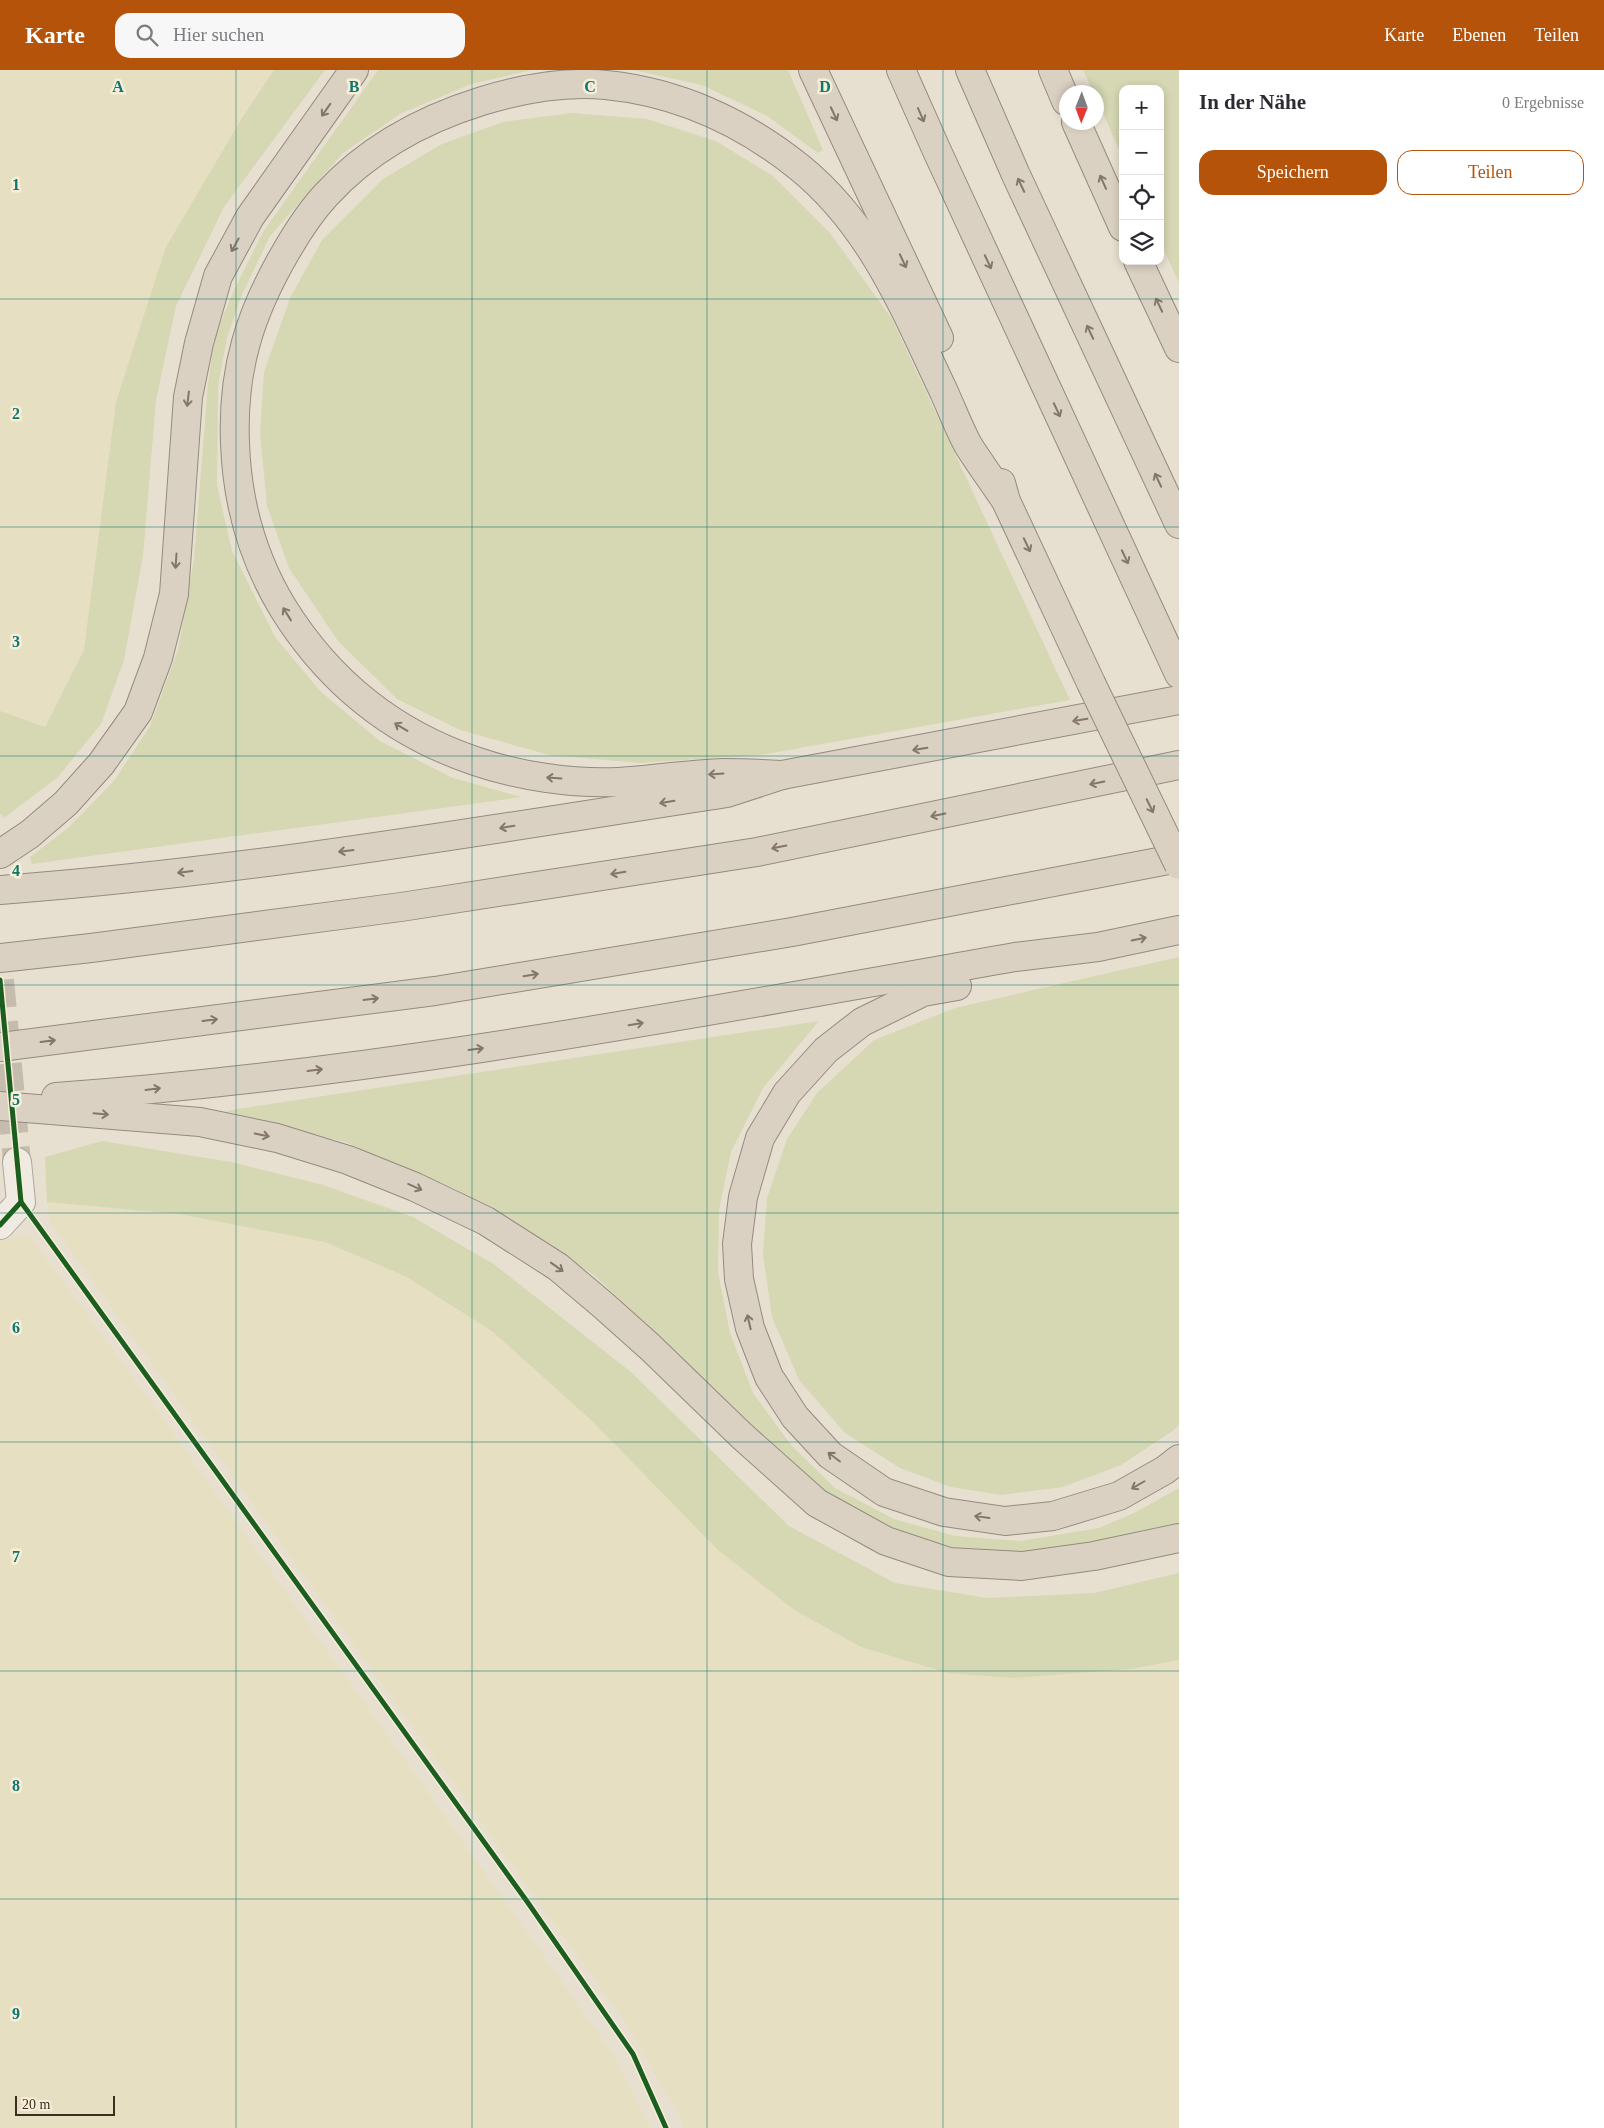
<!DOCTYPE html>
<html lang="de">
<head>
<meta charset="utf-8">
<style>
  body { margin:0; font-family:"Times New Roman",serif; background:#f7f7f7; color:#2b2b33 }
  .controls { position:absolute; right:15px; top:15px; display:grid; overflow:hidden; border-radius:10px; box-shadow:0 2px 8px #0003 }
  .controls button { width:45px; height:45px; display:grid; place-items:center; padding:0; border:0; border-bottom:1px solid #e1e1e2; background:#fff; color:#2b2b33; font:25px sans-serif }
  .compass { position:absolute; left:1059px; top:15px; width:45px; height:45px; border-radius:50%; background:#fff; box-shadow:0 2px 8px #0003; rotate:181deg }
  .scale { position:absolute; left:15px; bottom:12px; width:100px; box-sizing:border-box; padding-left:5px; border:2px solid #3d2e20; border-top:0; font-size:14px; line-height:18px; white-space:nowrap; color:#3d2e20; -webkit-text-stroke:4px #f7eed8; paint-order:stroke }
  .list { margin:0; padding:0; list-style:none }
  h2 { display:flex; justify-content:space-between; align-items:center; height:65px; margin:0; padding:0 20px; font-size:21px }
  h2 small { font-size:16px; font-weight:400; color:#7c7c81 }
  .actions { display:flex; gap:10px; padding:15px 20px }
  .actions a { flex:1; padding:11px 0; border:1px solid #b45309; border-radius:15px; text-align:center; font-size:18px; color:#b45309 }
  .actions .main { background:#b45309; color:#fff }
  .icon { flex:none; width:28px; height:28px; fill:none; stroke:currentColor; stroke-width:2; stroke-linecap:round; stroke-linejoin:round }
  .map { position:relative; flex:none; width:1179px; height:2058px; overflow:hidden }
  header { display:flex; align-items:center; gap:30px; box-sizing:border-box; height:70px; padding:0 25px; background:#b45309; color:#fff }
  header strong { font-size:24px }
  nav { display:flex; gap:28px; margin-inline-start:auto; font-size:18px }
  .search { width:350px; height:45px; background:#f7f7f7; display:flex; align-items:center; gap:12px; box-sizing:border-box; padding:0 18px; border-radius:15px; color:#7c7c81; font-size:19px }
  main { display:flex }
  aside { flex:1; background:#fff }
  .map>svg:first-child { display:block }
  .farmland { fill:#e6dfc2 }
  .green { fill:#d6d7b3 }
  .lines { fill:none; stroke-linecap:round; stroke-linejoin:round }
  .minor-tunnel { stroke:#c5bcae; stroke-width:28; stroke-dasharray:28 14; stroke-linecap:butt }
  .minor-casing { stroke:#ada599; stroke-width:30 }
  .highway-casing { stroke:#928b80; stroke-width:30 }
  .minor { stroke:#efebe3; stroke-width:28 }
  .highway { stroke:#dad1c2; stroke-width:28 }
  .highway-bridge-casing { stroke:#928b80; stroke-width:30; stroke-linecap:butt }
  .highway-bridge { stroke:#dad1c2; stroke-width:28 }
  .cycleway-casing { stroke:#f7eed8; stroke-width:8 }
  .cycleway { stroke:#1b5e20; stroke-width:5 }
  .oneway { stroke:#847769 }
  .grid { fill:none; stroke:#0f766e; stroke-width:1; stroke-opacity:0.55 }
  .grid-label { font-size:16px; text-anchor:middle; font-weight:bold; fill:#0f766e; stroke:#f7eed8; stroke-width:5; stroke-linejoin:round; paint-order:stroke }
</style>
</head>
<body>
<header>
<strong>Karte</strong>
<div class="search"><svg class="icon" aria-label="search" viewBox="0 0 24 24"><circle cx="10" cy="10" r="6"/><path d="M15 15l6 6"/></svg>Hier suchen</div>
<nav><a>Karte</a><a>Ebenen</a><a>Teilen</a></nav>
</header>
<main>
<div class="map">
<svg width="1179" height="2058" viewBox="0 0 1179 2058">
  <rect width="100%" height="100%" fill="#e7e0d1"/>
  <!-- farmland -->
  <g class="farmland">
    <path d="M 0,0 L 274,0 L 242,48 L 116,332 L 84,580 L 45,657 L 0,641 Z"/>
    <path d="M 47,1132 L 179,1144 L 325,1172 L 405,1206 L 492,1261 L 591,1350 L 717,1479 L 793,1539 L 1130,1599 L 1179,1590 L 1179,2058 L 684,2058 L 680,2047 L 624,1951 L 50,1152 Z"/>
    <path d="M 30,1166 L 162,1347 L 616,1988 L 650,2058 L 0,2058 L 0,1170 Z"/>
  </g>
  <!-- green -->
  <g class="green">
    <path d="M 274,0 L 325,0 L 224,137 L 176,236 L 156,330 L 143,486 L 124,590 L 101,654 L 58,707 L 4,748 L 0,743 L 0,641 L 45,657 L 84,580 L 116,332 L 166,177 L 242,48 Z"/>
    <path d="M 378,0 L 532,0 L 471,14 L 400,44 L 343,83 L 270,166 L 241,227 L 227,268 L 218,316 L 217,415 L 232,481 L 275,567 L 320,621 L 380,671 L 453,708 L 522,727 L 32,794 L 30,787 L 68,758 L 114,711 L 150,656 L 178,580 L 194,489 L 208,314 L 215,266 L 233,222 L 263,162 Z"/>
    <path d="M 633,0 L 788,0 L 823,80 L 818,83 L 767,46 L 702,15 Z"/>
    <path d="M 1083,0 L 1179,0 L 1179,213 L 1160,171 L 1160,19 L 1123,19 L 1123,88 L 1097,30 L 1096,22 L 1093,22 Z"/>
    <path d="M 572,43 L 647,49 L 716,71 L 773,106 L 830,163 L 892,249 L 1070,630 L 760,685 L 640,693 L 549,685 L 460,660 L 397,629 L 338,571 L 289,498 L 267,436 L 260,364 L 264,302 L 290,228 L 322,170 L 383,109 L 442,74 L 503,52 Z"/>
    <path d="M 1179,887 L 1179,1354 L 1174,1360 L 1121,1395 L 1063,1417 L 1001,1425 L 951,1417 L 900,1398 L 845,1363 L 799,1310 L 772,1247 L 763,1184 L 767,1128 L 787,1069 L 817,1023 L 874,970 L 955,938 Z"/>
    <path d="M 819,951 L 763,1018 L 731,1082 L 719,1140 L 718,1202 L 730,1263 L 753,1323 L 791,1375 L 835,1418 L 894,1449 L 955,1466 L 1020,1471 L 1099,1458 L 1136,1442 L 1179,1418 L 1179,1453 L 1100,1470 L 1023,1482 L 954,1477 L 892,1460 L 831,1426 L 802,1402 L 594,1205 L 456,1119 L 345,1072 L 225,1041 Z"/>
    <path d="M 102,1071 L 231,1092 L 323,1115 L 413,1147 L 495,1195 L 631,1302 L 789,1456 L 895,1513 L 988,1528 L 1094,1523 L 1179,1503 L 1179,1590 L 1130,1599 L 1013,1608 L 948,1603 L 861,1577 L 793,1539 L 717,1479 L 591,1350 L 492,1261 L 405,1206 L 325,1172 L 179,1144 L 47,1132 L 45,1087 Z"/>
  </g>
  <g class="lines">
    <!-- minor-tunnel -->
    <path class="minor-tunnel" d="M 0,910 L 17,1092"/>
    <!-- minor casing -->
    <g class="minor-casing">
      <path id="minor" d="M 0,1155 L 21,1132 L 17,1092"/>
    </g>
    <!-- highway casing -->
    <g class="highway-casing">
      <g id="highway">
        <path d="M 813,0 L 939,268"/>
        <path d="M 901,0 L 937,81 L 1179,604"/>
        <path d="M 970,0 L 1016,105 L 1179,454"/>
        <path d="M 1053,0 L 1066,31"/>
        <path d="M 1076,52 L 1123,157"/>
        <path d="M 1138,191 L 1179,278"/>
        <path d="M 1001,413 L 1006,431 L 1091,613"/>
        <path d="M 782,705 C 763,704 743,703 724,703 C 689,704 653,710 618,712 C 573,714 518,706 475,691 C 392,663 329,612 283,538 C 252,487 237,432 235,373 C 232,299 250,243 287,180 C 298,161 311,141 326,125 C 368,79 424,49 482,31 C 521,19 565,11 606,15 C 677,22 743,52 799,97 C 872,156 905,240 944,322 C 952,340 959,358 968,375 C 980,394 994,413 1006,431"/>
        <path d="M 0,784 L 30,764 L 66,733 L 101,694 L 138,642 L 158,588 L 174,524 L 188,327 L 199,273 L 218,206 L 250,147 L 354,0"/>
        <path d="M 0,820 C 244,802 486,760 727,723 L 782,705 L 1179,630"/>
        <path d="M 0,888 L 91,878 L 401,837 L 757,782 L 1179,695"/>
        <path d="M 957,916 L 923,922 L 862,952 L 826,980 L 787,1023 L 760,1068 L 743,1127 L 737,1174 L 739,1209 L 750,1258 L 769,1307 L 795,1347 L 830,1385 L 884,1422 L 944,1442 L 1005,1451 L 1053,1446 L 1119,1426 L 1165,1400 L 1179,1389"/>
        <path d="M 0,977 L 435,921 L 792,862 L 1179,788"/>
        <path d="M 56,1027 C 379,1004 697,943 1015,887 L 1098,877 L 1179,860"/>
        <path d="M 0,1036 L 200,1052 L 277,1068 L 348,1090 L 415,1117 L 486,1151 L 558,1197 L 603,1235 L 650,1277 L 742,1366 L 817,1433 L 886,1471 L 949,1492 L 1022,1496 L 1094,1486 L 1179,1468"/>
      </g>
    </g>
    <!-- minor -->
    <use href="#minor" class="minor"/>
    <!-- highway -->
    <use href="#highway" class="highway"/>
    <!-- highway-bridge casing -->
    <g class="highway-bridge-casing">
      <path id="highway-bridge" d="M 1091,613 L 1179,795"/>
    </g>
    <!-- highway-bridge -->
    <use href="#highway-bridge" class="highway-bridge"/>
    <!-- cycleway casing -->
    <g class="cycleway-casing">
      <g id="cycleway">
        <path d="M 0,910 L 21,1132 L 0,1155"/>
        <path d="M 21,1132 L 526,1830 L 633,1984 L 666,2058"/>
      </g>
    </g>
    <!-- cycleway -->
    <use href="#cycleway" class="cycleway"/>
  </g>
  <!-- one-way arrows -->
  <defs><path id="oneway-shaft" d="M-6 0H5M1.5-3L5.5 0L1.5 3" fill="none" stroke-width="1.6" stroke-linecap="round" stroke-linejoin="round" transform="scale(1.25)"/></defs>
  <g class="oneway">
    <use href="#oneway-shaft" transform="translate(326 40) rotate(125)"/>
    <use href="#oneway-shaft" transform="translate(834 44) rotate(65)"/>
    <use href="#oneway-shaft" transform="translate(921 45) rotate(66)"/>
    <use href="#oneway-shaft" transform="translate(1103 112) rotate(-114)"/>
    <use href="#oneway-shaft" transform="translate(1021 115) rotate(-115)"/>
    <use href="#oneway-shaft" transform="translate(235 175) rotate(119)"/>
    <use href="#oneway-shaft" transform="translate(903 191) rotate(65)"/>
    <use href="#oneway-shaft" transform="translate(988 192) rotate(65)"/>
    <use href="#oneway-shaft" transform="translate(1159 235) rotate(-115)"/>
    <use href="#oneway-shaft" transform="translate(1090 262) rotate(-115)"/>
    <use href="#oneway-shaft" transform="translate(188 329) rotate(97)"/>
    <use href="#oneway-shaft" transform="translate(1057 340) rotate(65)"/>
    <use href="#oneway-shaft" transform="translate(1158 410) rotate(-115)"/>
    <use href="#oneway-shaft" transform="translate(1027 475) rotate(65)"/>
    <use href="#oneway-shaft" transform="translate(1125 487) rotate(65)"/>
    <use href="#oneway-shaft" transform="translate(176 491) rotate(94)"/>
    <use href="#oneway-shaft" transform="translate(287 544) rotate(-122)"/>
    <use href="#oneway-shaft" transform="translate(1080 650) rotate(170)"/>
    <use href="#oneway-shaft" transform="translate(401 657) rotate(-149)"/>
    <use href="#oneway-shaft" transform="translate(920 679) rotate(170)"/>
    <use href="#oneway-shaft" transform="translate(716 704) rotate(176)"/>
    <use href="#oneway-shaft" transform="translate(554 708) rotate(-176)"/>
    <use href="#oneway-shaft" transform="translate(1097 713) rotate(168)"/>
    <use href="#oneway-shaft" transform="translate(667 732) rotate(171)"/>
    <use href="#oneway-shaft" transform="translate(1150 736) rotate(64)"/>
    <use href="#oneway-shaft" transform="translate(938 745) rotate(169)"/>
    <use href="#oneway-shaft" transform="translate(507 757) rotate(171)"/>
    <use href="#oneway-shaft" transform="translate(779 777) rotate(169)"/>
    <use href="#oneway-shaft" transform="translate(346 781) rotate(173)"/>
    <use href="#oneway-shaft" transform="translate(185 802) rotate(173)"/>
    <use href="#oneway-shaft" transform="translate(618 803) rotate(171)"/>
    <use href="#oneway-shaft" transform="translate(1139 869) rotate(-12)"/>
    <use href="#oneway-shaft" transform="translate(531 905) rotate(-9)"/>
    <use href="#oneway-shaft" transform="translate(371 929) rotate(-7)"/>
    <use href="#oneway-shaft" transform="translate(210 950) rotate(-7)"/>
    <use href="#oneway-shaft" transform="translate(636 954) rotate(-9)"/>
    <use href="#oneway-shaft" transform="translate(48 971) rotate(-7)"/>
    <use href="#oneway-shaft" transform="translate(476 979) rotate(-7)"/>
    <use href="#oneway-shaft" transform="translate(315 1000) rotate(-7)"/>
    <use href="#oneway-shaft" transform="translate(153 1019) rotate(-7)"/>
    <use href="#oneway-shaft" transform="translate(101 1044) rotate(5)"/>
    <use href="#oneway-shaft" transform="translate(262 1065) rotate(12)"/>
    <use href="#oneway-shaft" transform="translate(415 1117) rotate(24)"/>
    <use href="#oneway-shaft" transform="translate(557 1197) rotate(36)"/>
    <use href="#oneway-shaft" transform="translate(749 1252) rotate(-103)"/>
    <use href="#oneway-shaft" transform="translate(834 1387) rotate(-143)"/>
    <use href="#oneway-shaft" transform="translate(1138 1415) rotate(150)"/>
    <use href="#oneway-shaft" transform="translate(982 1447) rotate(-172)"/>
  </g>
  <!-- grid -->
  <path class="grid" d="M 236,0 L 236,2058M 472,0 L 472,2058M 707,0 L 707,2058M 943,0 L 943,2058M 0,229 L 1179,229M 0,457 L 1179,457M 0,686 L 1179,686M 0,915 L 1179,915M 0,1143 L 1179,1143M 0,1372 L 1179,1372M 0,1601 L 1179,1601M 0,1829 L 1179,1829"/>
  <g class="grid-label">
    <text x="118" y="22">A</text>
    <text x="354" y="22">B</text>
    <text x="590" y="22">C</text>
    <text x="825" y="22">D</text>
    <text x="16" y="120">1</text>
    <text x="16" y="349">2</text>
    <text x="16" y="577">3</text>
    <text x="16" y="806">4</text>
    <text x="16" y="1035">5</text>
    <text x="16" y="1263">6</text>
    <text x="16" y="1492">7</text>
    <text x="16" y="1721">8</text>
    <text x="16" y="1949">9</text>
  </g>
</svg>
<div class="controls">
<button>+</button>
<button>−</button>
<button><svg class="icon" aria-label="locate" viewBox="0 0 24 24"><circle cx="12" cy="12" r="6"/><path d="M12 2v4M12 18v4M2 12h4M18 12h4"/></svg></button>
<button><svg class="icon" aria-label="layers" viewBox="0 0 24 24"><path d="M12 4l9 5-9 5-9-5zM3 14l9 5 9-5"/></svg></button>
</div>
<svg class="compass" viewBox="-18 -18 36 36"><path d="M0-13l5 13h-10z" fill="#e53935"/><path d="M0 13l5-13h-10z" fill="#7c7c81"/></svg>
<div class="scale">20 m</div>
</div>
<aside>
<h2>In der Nähe<small>0 Ergebnisse</small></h2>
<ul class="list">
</ul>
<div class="actions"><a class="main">Speichern</a><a>Teilen</a></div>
</aside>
</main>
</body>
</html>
